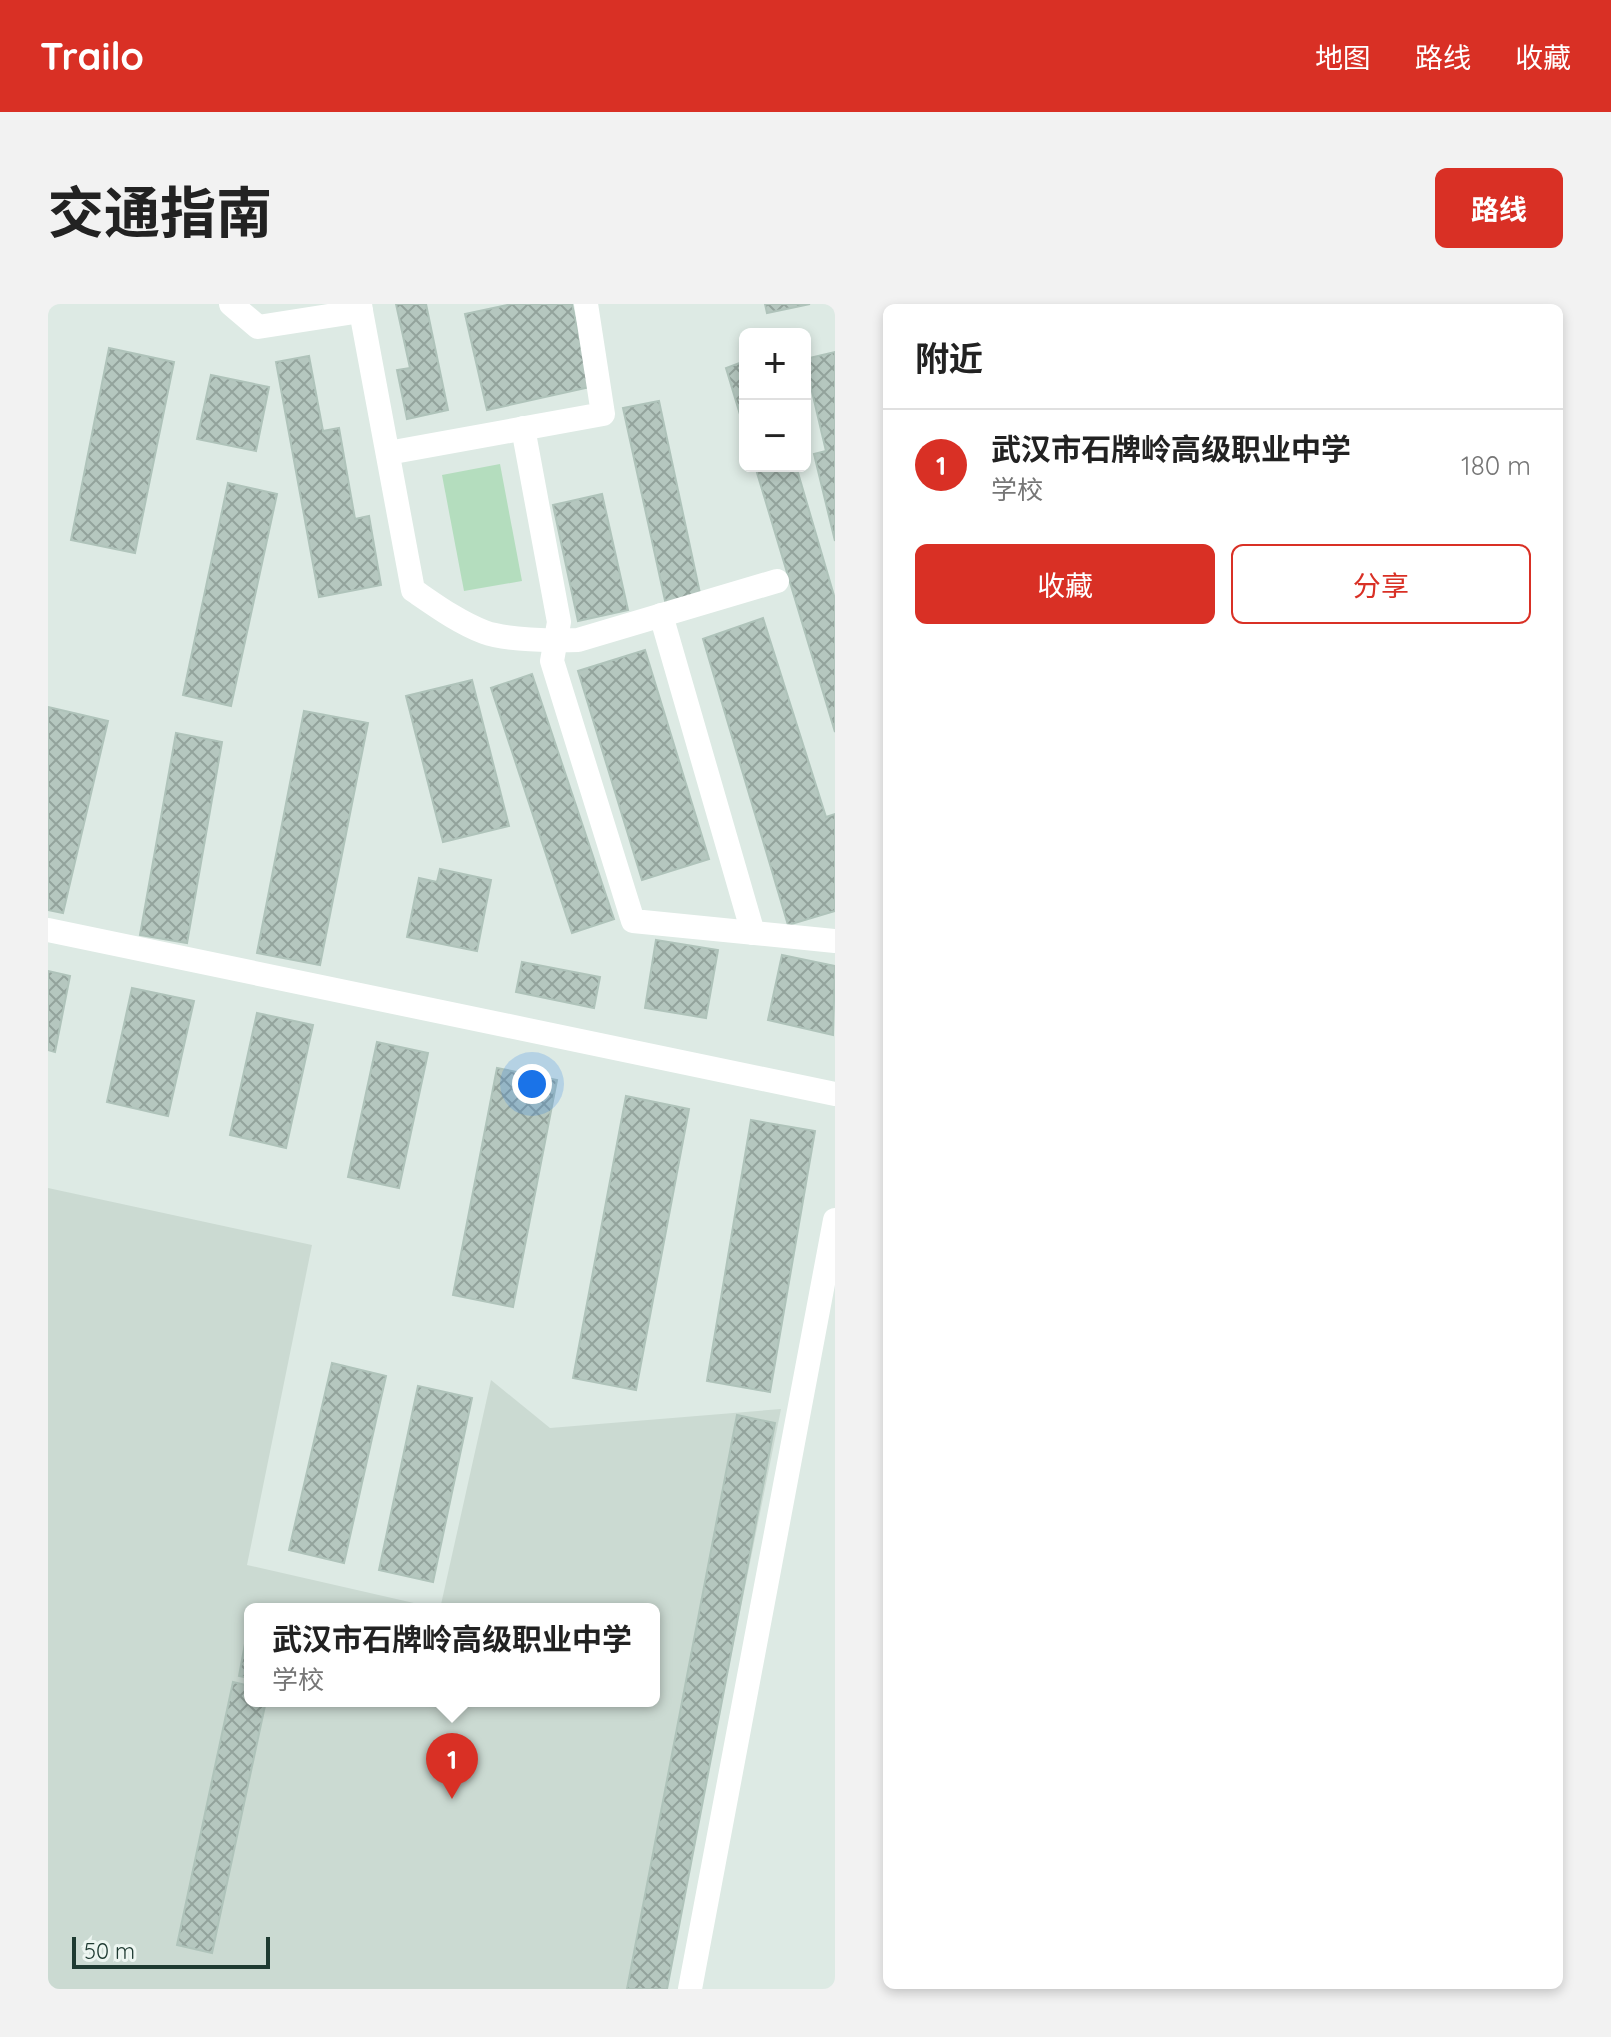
<!DOCTYPE html>
<html lang="zh">
<head>
<meta charset="utf-8">
<style>
  body { margin:0; font-family:Quicksand,"Noto Sans SC",sans-serif; background:#f2f2f2; color:#222 }
  .controls { position:absolute; right:24px; top:24px; display:grid; overflow:hidden; border-radius:12px; box-shadow:0 4px 12px #0003 }
  .controls button { width:72px; height:72px; display:grid; place-items:center; padding:0; border:0; border-bottom:2px solid #e0e0e0; background:#fff; color:#222; font:40px sans-serif }
  .scale { position:absolute; left:24px; bottom:20px; width:198px; box-sizing:border-box; padding-left:8px; border:4px solid #1e3a31; border-top:0; font-size:22px; line-height:28px; white-space:nowrap; color:#1e3a31; -webkit-text-stroke:6px #edf6f1; paint-order:stroke }
  .you { position:absolute; left:484px; top:780px; width:28px; height:28px; margin:-20px; border:6px solid #fff; border-radius:50%; background:#1a73e8; box-shadow:0 0 0 12px #1a73e833 }
  .badge { display:grid; place-items:center; width:52px; height:52px; border-radius:50%; background:#d93025; color:#fff; font-size:26px; font-weight:700 }
  .pin { position:absolute; translate:-50% -66px; filter:drop-shadow(0 2px 4px #0008) }
  .pin::after { content:''; position:absolute; top:42px; width:28px; height:24px; background:inherit; clip-path:polygon(0 0,100% 0,50% 100%) }
  .popup { position:absolute; left:196px; top:1299px; width:416px; height:104px; box-sizing:border-box; display:grid; place-content:center; border-radius:12px; background:#fff; filter:drop-shadow(0 2px 6px #0005); font-size:26px; white-space:nowrap; color:#767676 }
  .popup b { font-size:30px; color:#222 }
  .popup::after { content:''; position:absolute; left:50%; top:100%; margin-left:-16px; border:16px solid transparent; border-top-color:#fff }
  .list { margin:0; padding:0; list-style:none }
  h2 { display:flex; justify-content:space-between; align-items:center; height:104px; margin:0; padding:0 32px; font-size:34px }
  h2 small { font-size:26px; font-weight:400; color:#767676 }
  .list li { display:grid; grid-template-columns:52px 1fr auto; gap:24px; align-items:center; box-sizing:border-box; height:112px; padding:0 32px; border-top:2px solid #e0e0e0 }
  .list b { display:block; font-size:30px; white-space:nowrap }
  .list p { margin:0; font-size:26px; white-space:nowrap; color:#767676 }
  .list em { font-size:26px; font-style:normal; color:#767676 }
  .actions { display:flex; gap:16px; padding:24px 32px }
  .actions a { flex:1; padding:18px 0; border:2px solid #d93025; border-radius:12px; text-align:center; font-size:28px; color:#d93025 }
  .actions .main { background:#d93025; color:#fff }
  .map { position:relative; flex:none; width:787px; height:1685px; overflow:hidden; border-radius:12px }
  header { display:flex; align-items:center; gap:48px; box-sizing:border-box; height:112px; padding:0 40px; background:#d93025; color:#fff }
  header strong { font-size:38px }
  nav { display:flex; gap:44px; margin-inline-start:auto; font-size:28px }
  .intro { display:flex; align-items:center; justify-content:space-between; box-sizing:border-box; height:192px; padding:0 48px }
  h1 { margin:0; font-size:56px }
  .button { padding:20px 36px; border-radius:12px; background:#d93025; color:#fff; font-size:28px; font-weight:700 }
  main { display:flex; gap:48px; padding:0 48px }
  aside { flex:1; background:#fff; border-radius:12px; box-shadow:0 4px 12px #0003 }
  .map>svg:first-child { display:block }
  .built { fill:#cbdad2; fill-rule:evenodd }
  .pitch { fill:#b4ddbe }
  .building { fill:url(#building-cross-hatch); stroke:#afc3ba; stroke-width:2 }
  .lines { fill:none; stroke-linecap:round; stroke-linejoin:round }
  .minor { stroke:#fff; stroke-width:24 }
</style>
</head>
<body>
<header>
<strong>Trailo</strong>
<nav><a>地图</a><a>路线</a><a>收藏</a></nav>
</header>
<div class="intro"><h1>交通指南</h1><a class="button">路线</a></div>
<main>
<div class="map">
<svg width="787" height="1685" viewBox="0 0 787 1685">
  <defs>
    <pattern id="building-cross-hatch" width="8" height="8" patternUnits="userSpaceOnUse" patternTransform="scale(2)"><rect width="8" height="8" fill="#b5c7bf"/><path d="M0 0l8 8M0 8l8-8" fill="none" stroke="#93a39c"/></pattern>
  </defs>
  <rect width="100%" height="100%" fill="#ddeae4"/>
  <!-- built -->
  <path class="built" d="M 0,884 L 264,941 L 199,1261 L 392,1305 L 443,1076 L 502,1124 L 733,1105 L 616,1685 L 0,1685 ZM 202,1305 L 606,1305 L 606,1397 L 202,1397 Z"/>
  <!-- pitch -->
  <path class="pitch" d="M 452,160 L 474,277 L 416,287 L 394,171 Z"/>
  <!-- building -->
  <g class="building">
    <path d="M 348,0 L 378,0 L 400,106 L 359,115 L 349,66 L 362,64 Z"/>
    <path d="M 464,0 L 524,0 L 542,83 L 439,106 L 417,10 Z"/>
    <path d="M 717,0 L 762,0 L 719,9 Z"/>
    <path d="M 61,44 L 126,58 L 87,249 L 23,236 Z"/>
    <path d="M 787,48 L 787,237 L 766,150 L 778,147 L 757,58 L 757,55 Z"/>
    <path d="M 261,52 L 275,127 L 291,124 L 307,215 L 321,212 L 333,281 L 271,293 L 228,58 Z"/>
    <path d="M 697,57 L 697,127 L 678,64 Z"/>
    <path d="M 163,71 L 221,83 L 208,147 L 149,135 Z"/>
    <path d="M 611,97 L 653,294 L 618,301 L 575,104 Z"/>
    <path d="M 707,162 L 748,162 L 787,295 L 787,428 Z"/>
    <path d="M 180,179 L 229,190 L 183,402 L 135,391 Z"/>
    <path d="M 554,190 L 580,306 L 530,317 L 505,201 Z"/>
    <path d="M 715,314 L 778,513 L 787,510 L 787,607 L 740,621 L 655,335 Z"/>
    <path d="M 597,346 L 661,555 L 594,576 L 530,367 Z"/>
    <path d="M 484,370 L 566,615 L 524,629 L 443,384 Z"/>
    <path d="M 424,376 L 461,522 L 395,538 L 358,392 Z"/>
    <path d="M 0,403 L 60,417 L 15,609 L 0,606 Z"/>
    <path d="M 256,407 L 320,419 L 272,661 L 209,649 Z"/>
    <path d="M 128,429 L 174,438 L 139,639 L 92,631 Z"/>
    <path d="M 392,565 L 443,576 L 429,647 L 359,633 L 371,574 L 389,578 Z"/>
    <path d="M 608,636 L 670,646 L 658,714 L 597,704 Z"/>
    <path d="M 734,651 L 787,662 L 785,731 L 720,716 Z"/>
    <path d="M 474,658 L 552,673 L 546,704 L 468,688 Z"/>
    <path d="M 0,667 L 22,672 L 7,748 L 0,746 Z"/>
    <path d="M 84,684 L 146,697 L 120,812 L 59,798 Z"/>
    <path d="M 209,709 L 265,721 L 238,844 L 182,831 Z"/>
    <path d="M 329,738 L 380,749 L 351,884 L 300,873 Z"/>
    <path d="M 449,764 L 509,776 L 465,1003 L 405,991 Z"/>
    <path d="M 578,792 L 641,805 L 588,1086 L 525,1074 Z"/>
    <path d="M 703,816 L 767,827 L 722,1088 L 659,1077 Z"/>
    <path d="M 284,1059 L 338,1072 L 296,1259 L 241,1246 Z"/>
    <path d="M 370,1082 L 424,1094 L 385,1278 L 331,1266 Z"/>
    <path d="M 689,1111 L 727,1119 L 619,1685 L 579,1685 Z"/>
    <path d="M 199,1329 L 202,1330 L 202,1374 L 191,1372 Z"/>
    <path d="M 185,1378 L 202,1382 L 202,1397 L 218,1397 L 164,1649 L 129,1641 Z"/>
  </g>
  <g class="lines">
    <!-- minor -->
    <g class="minor">
      <path d="M 183,0 L 210,23 L 313,7 L 312,0"/>
      <path d="M 313,7 L 365,286 C 387,301 410,318 436,328 C 457,336 506,337 530,336 L 729,277"/>
      <path d="M 475,124 L 511,318 L 504,357 L 585,617 L 787,637"/>
      <path d="M 340,149 L 555,110 L 538,0"/>
      <path d="M 613,311 L 705,629"/>
      <path d="M 0,626 L 787,790"/>
      <path d="M 642,1685 L 787,916"/>
    </g>
  </g>
</svg>
<div class="controls">
<button>+</button>
<button>−</button>
</div>
<div class="scale">50 m</div>
<div class="you"></div>
<div class="pin badge" style="left:404px;top:1495px">1</div>
<div class="popup"><b>武汉市石牌岭高级职业中学</b>学校</div>
</div>
<aside>
<h2>附近<small></small></h2>
<ul class="list">
<li><span class="badge">1</span><div><b>武汉市石牌岭高级职业中学</b><p>学校</p></div><em>180 m</em></li>
</ul>
<div class="actions"><a class="main">收藏</a><a>分享</a></div>
</aside>
</main>
</body>
</html>
